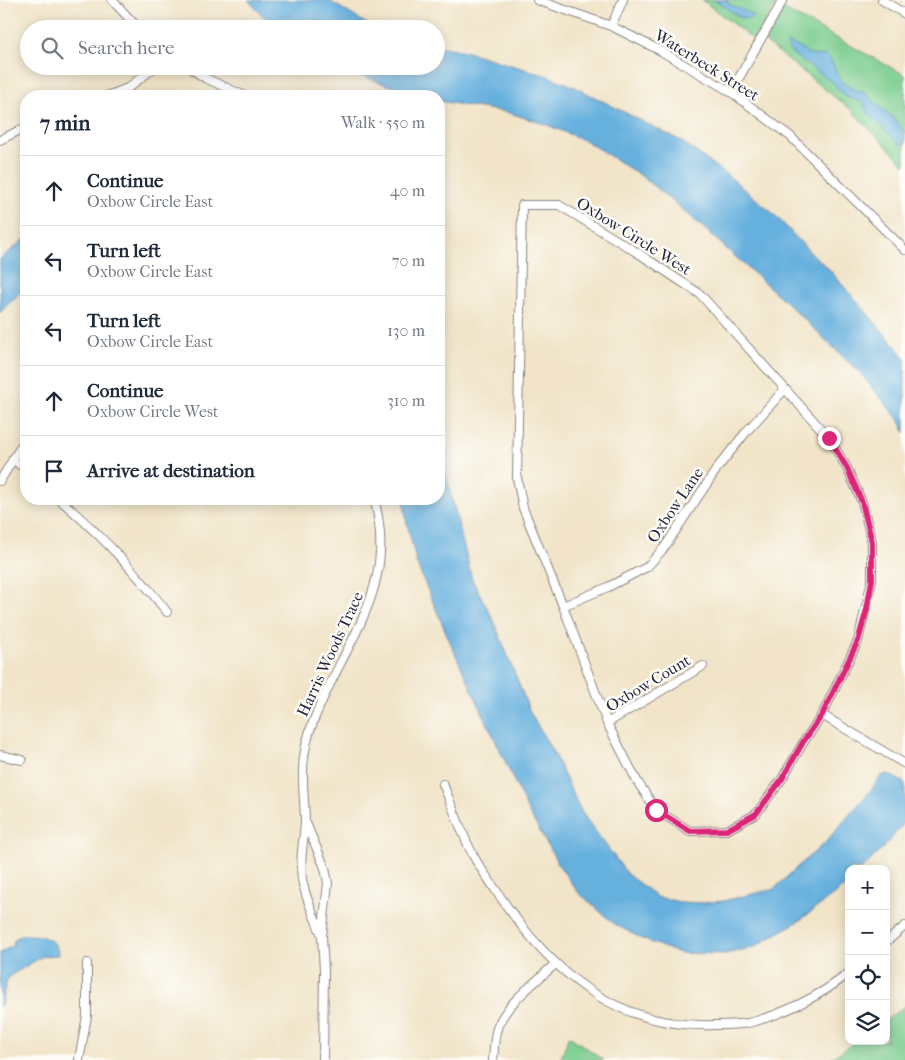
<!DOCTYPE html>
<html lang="en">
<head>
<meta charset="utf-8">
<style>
  body { margin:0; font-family:"IM FELL French Canon",serif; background:#f2f2f3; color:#1f2937 }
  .controls { position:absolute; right:15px; bottom:15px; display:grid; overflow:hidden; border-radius:10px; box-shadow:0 2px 12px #0003 }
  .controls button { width:45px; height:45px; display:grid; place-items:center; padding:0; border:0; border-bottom:1px solid #e0e1e3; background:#fff; color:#1f2937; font:25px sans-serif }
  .stop { position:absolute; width:15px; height:15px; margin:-11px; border:4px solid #db2777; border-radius:50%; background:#fff }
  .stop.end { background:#db2777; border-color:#fff; box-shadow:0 1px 5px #0008 }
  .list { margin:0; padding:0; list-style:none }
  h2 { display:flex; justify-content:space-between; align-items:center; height:65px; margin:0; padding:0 20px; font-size:21px }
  h2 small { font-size:16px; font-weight:400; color:#747a83 }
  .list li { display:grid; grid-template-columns:32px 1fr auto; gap:15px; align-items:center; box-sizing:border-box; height:70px; padding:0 20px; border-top:1px solid #e0e1e3 }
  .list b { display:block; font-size:19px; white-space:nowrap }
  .list p { margin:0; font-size:16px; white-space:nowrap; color:#747a83 }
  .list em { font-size:16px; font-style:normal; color:#747a83 }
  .icon { flex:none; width:28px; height:28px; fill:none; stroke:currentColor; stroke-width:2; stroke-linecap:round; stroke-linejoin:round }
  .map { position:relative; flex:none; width:905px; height:1060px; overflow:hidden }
  .search { position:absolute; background:#fff; box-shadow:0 2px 12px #0003; left:20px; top:20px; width:425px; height:55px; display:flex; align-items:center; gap:12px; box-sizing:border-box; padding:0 18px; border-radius:28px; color:#747a83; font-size:19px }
  .panel { position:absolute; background:#fff; box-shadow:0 2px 12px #0003; left:20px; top:90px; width:425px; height:415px; border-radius:20px }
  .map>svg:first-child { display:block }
  .green { fill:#7ccd8f; stroke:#4f7865 }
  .water { fill:#66b0de; stroke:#44698c }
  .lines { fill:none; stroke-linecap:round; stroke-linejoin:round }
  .minor-casing { stroke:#8a8382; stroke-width:10 }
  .minor { stroke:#fff; stroke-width:8 }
  .route { stroke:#db2777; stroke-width:6 }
  .labels { text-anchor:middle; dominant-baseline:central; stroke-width:5; stroke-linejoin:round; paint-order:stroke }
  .street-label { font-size:16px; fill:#22223b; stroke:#fdfcf7 }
</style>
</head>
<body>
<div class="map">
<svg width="905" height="1060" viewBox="0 0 905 1060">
  <rect width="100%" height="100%" fill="#fdfcf7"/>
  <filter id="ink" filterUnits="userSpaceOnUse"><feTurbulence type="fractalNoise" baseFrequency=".02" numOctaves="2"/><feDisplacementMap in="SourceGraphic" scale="10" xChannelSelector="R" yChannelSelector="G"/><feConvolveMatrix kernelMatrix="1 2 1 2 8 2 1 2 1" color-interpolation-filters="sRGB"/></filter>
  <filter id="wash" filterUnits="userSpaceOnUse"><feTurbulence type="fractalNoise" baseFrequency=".0096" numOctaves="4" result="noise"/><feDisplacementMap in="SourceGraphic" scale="20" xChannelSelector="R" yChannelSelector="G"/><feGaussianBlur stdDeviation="1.12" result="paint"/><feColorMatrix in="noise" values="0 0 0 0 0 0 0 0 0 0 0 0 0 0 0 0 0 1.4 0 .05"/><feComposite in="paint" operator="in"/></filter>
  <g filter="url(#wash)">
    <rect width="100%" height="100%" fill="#f1e4c8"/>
    <!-- green -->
    <g class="green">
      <path d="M 702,0 L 778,0 L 755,41 Z"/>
      <path d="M 783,9 L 905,75 L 905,165 L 851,110 L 764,41 Z"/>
      <path d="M 905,1006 L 905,1060 L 829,1060 L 856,1041 L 886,1041 L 886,1020 Z"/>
      <path d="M 569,1036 L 604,1060 L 560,1060 Z"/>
    </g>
    <!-- water -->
    <g class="water">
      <path d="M 248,0 L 328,0 L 375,29 L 280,29 L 260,13 Z"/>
      <path d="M 715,0 L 727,0 L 728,4 L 754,15 L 750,19 L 741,18 Z"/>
      <path d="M 787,43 C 805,46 802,58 826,55 C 837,64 834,76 845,84 C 851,90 859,90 866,94 C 870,97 874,102 878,105 C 890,115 905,124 905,142 L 900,145 L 868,113 L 863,102 L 846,97 L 832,82 L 790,52 Z"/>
      <path d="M 436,46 L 461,50 L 548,76 L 573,86 L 681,141 L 731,178 L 774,214 L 812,254 L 828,268 L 905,357 L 905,433 L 900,421 L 860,373 L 786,302 L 689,215 L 640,175 L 586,141 L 545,124 L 506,112 L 439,101 L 439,96 C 416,96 362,78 342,66 L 436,66 Z"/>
      <path d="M 26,238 L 26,286 L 0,313 L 0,259 Z"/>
      <path d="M 439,417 L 445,470 L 472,579 L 494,621 L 530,712 L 555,756 L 582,813 L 628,875 L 657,897 L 680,902 L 704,903 L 723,901 L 774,889 L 806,859 L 824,844 L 871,790 L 881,776 L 888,774 L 905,783 L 905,822 L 886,845 L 862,869 L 849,869 L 848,884 L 799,921 L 752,948 L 725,954 L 679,953 L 642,939 L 613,923 L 577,891 L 560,867 L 528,811 L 454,651 L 417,565 L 406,519 L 404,499 L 439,499 Z"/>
      <path d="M 21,935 C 35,934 59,937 58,955 L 43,956 L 8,977 L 0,1007 L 0,953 L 12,946 L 15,939 Z"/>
    </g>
  </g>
  <g filter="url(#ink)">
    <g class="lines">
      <!-- minor casing -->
      <g class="minor-casing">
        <g id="minor">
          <path d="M 112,0 L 139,29"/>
          <path d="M 537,0 L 611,26 L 659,50 L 731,92 L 790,136 L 905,250"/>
          <path d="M 882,0 L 905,14"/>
          <path d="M 611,26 L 623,0"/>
          <path d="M 187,66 L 205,78 L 245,96"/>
          <path d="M 731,92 L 783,0"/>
          <path d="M 107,96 L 128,88 L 156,66"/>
          <path d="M 0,140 L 26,127"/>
          <path d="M 522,205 L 559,205 L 638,253 L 700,294 L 829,438 L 847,468 L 862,502 L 872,542 L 872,580 L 858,641 L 822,715 L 803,743 L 782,779 L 756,814 L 727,830 L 690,831 L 656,810 L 637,781 L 607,723 L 563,606 L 523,508 L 517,478 Z"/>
          <path d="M 13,459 L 26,470"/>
          <path d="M 0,481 L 26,438"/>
          <path d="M 59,499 C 99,533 135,571 167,612"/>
          <path d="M 563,606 L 608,587 L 647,567 L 664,548 L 718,467 L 747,431 L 785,389"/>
          <path d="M 822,715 L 905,764"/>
          <path d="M 607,723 L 703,666"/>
          <path d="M 0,755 L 22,760"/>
          <path d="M 443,784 C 453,808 462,834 474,857 C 480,868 488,878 495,889 C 547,968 613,1029 714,1025 C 725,1025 737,1025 748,1023 C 782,1015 822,995 849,973"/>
          <path d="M 306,823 L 325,868 L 328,883 L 322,936 L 324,971 L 323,1060"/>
          <path d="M 322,936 C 315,917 305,898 302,879 C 299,860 304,841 305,822 C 305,808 303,794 303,780 C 302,759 307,736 315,717 C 345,642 399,586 374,499"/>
          <path d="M 886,942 L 905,926"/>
          <path d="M 79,1060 L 87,1016 L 87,963"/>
          <path d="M 493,1060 C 494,1051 494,1041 496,1032 C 502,1006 536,982 555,964"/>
        </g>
      </g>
      <!-- minor -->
      <use href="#minor" class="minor"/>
    </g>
  </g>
  <g class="lines" filter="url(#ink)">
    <!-- route -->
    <path class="route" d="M 656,810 L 690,831 L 727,830 L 756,814 L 782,779 L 803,742 L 822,715 L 858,641 L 867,609 L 872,580 L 872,542 L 862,502 L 847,468 L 829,438"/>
  </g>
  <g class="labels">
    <!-- street labels -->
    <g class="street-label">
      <text transform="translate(707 65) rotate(32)">Waterbeck Street</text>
      <text transform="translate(634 236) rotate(32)">Oxbow Circle West</text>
      <text transform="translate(675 505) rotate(-56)">Oxbow Lane</text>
      <text transform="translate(330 654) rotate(-65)">Harris Woods Trace</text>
      <text transform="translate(648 683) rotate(-31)">Oxbow Count</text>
    </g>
  </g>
</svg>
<div class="controls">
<button>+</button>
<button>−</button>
<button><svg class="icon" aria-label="locate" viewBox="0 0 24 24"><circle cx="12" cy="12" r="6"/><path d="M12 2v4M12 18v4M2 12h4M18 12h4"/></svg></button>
<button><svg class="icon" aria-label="layers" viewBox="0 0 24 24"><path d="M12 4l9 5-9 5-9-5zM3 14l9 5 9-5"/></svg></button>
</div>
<div class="stop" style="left:656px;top:810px"></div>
<div class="stop end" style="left:829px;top:438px"></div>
<div class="search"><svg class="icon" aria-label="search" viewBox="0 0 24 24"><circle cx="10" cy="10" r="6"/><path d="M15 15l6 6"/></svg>Search here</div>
<section class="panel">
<h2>7 min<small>Walk · 550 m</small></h2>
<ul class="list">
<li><svg class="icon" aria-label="ahead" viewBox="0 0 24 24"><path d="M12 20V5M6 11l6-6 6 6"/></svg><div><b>Continue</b><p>Oxbow Circle East</p></div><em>40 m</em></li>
<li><svg class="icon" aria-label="left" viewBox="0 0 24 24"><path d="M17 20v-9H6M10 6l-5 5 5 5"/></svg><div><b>Turn left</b><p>Oxbow Circle East</p></div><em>70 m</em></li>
<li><svg class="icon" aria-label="left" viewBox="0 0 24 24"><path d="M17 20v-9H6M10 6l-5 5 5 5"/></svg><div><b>Turn left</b><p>Oxbow Circle East</p></div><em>130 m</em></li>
<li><svg class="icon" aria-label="ahead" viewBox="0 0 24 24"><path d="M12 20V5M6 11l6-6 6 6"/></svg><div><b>Continue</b><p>Oxbow Circle West</p></div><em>310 m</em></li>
<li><svg class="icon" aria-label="arrive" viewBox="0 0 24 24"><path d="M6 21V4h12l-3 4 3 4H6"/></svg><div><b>Arrive at destination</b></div></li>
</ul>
</section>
</div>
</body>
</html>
